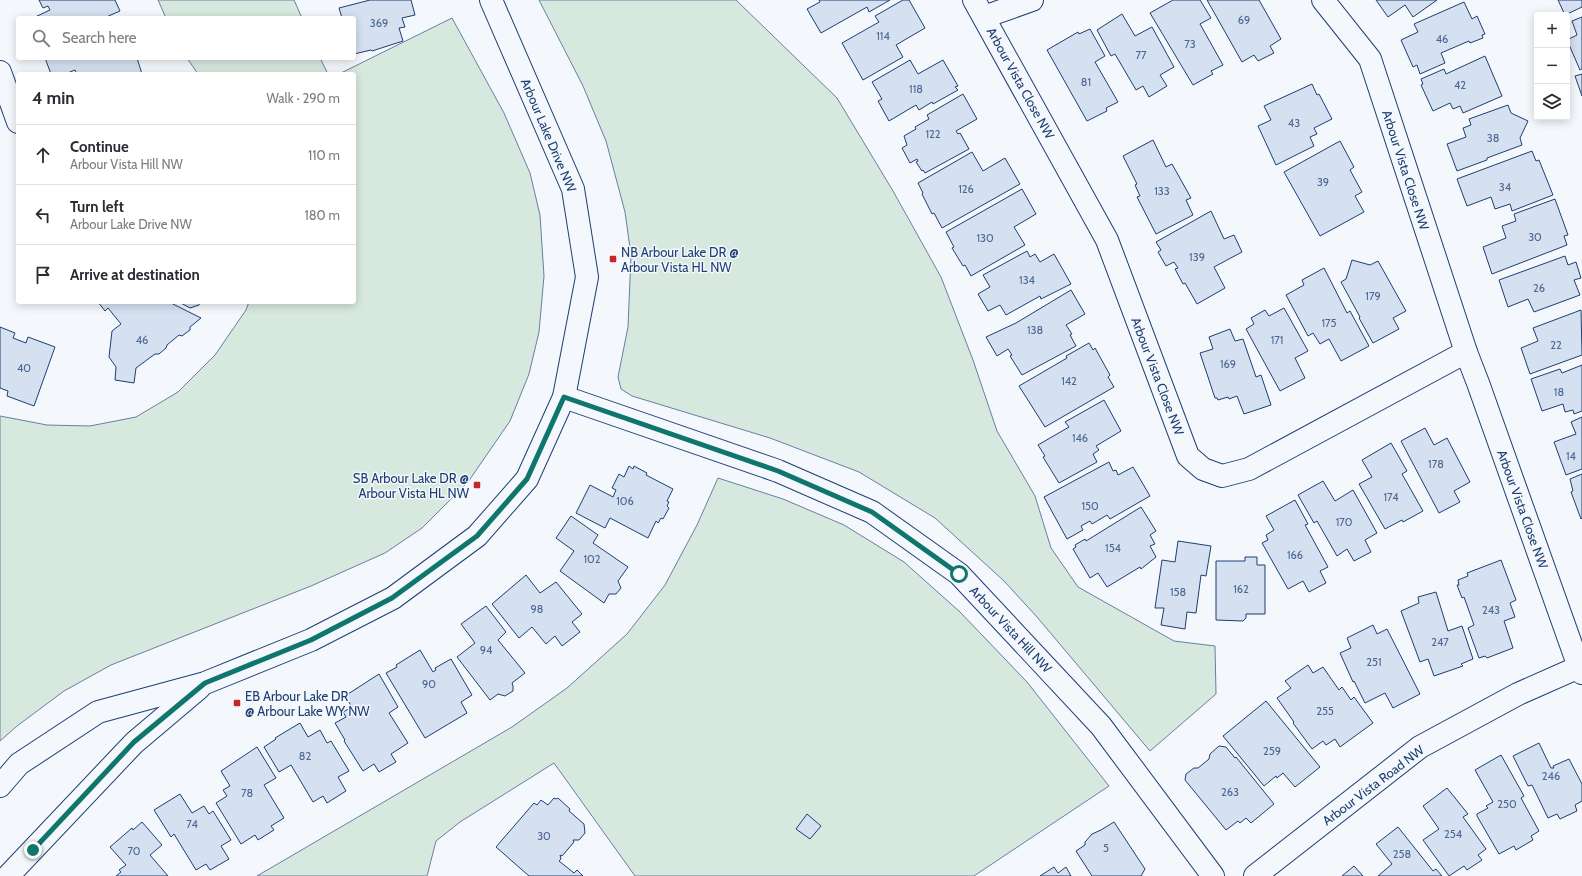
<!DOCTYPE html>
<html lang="en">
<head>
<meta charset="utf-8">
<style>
  body { margin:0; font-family:Cabin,sans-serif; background:#f7f7f7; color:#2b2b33 }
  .controls { position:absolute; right:12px; top:12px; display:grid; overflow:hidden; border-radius:4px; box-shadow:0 2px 10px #0003 }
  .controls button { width:36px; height:36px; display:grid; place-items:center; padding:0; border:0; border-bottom:1px solid #e1e1e2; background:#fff; color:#2b2b33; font:20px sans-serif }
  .stop { position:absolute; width:12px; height:12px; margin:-9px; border:3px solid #0f766e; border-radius:50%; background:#fff }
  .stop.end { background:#0f766e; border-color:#fff; box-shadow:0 1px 4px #0008 }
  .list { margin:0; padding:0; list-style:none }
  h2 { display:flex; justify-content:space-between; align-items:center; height:52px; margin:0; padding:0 16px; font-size:17px }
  h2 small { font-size:13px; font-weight:400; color:#7c7c81 }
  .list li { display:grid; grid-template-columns:26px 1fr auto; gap:12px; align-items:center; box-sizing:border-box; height:60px; padding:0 16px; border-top:1px solid #e1e1e2 }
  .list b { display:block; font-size:15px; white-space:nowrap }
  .list p { margin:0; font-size:13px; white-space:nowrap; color:#7c7c81 }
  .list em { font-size:13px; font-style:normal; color:#7c7c81 }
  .icon { flex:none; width:22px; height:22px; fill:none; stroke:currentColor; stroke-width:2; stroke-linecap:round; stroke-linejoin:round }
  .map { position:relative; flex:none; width:1582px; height:876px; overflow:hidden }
  .search { position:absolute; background:#fff; box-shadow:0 2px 10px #0003; left:16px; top:16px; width:340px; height:44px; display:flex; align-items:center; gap:10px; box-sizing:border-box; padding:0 14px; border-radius:4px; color:#7c7c81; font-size:15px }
  .panel { position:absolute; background:#fff; box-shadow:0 2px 10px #0003; left:16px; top:72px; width:340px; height:232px; border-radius:4px }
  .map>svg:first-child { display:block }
  .green { fill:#d7e8df; stroke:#687fa3 }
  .building { fill:#d5e0f0; stroke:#1d3f73 }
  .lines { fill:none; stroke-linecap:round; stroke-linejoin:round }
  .street-casing { stroke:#1d3f73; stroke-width:24 }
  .secondary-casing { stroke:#1d3f73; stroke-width:24 }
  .street { stroke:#f4f7fb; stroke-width:22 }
  .secondary { stroke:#f4f7fb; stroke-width:22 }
  .route { stroke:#0f766e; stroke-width:5 }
  .poi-dot { fill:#c62828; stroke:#f4f7fb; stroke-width:1.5 }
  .labels { text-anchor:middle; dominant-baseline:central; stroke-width:3; stroke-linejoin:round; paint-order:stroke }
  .number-label { font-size:11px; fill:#4b6792 }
  .street-label { font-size:13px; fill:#1d3f73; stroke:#f4f7fb }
  .poi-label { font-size:13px; fill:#1d3f73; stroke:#f4f7fb; text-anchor:start }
</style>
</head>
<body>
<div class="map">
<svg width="1582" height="876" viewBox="0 0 1582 876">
  <rect width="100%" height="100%" fill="#f4f7fb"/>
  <!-- green -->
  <g class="green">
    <path d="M 158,0 L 294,0 L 302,18 L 166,18 Z"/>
    <path d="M 539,0 L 736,0 L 837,98 L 893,191 L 941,277 L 973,360 L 997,431 L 1035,496 L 1051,548 L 1078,587 L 1174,641 L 1215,646 L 1216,694 L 1150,751 L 1037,617 L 1004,581 L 935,518 L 859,472 L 770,438 L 632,396 L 621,389 L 618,377 L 628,327 L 631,255 L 625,212 L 606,141 L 583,86 Z"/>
    <path d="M 452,18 L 504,113 L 530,173 L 540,215 L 544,276 L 539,332 L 529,374 L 510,421 L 468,482 L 422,528 L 385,553 L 311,586 L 111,665 L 64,691 L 17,726 L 0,741 L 0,416 L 47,425 L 90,426 L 136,417 L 178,392 L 215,355 L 246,310 L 249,302 L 354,302 L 354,74 L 339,74 Z"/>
    <path d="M 187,58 L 320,58 L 328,74 L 198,74 Z"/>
    <path d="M 718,478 L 783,499 L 844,525 L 904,562 L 960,612 L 1027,682 L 1109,786 L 974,876 L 635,876 L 554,763 L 460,822 L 436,841 L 427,876 L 257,876 L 512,727 L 567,688 L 627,634 L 665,585 L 697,525 Z"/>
  </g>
  <!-- building -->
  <g class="building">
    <path d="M 39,0 L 115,0 L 120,11 L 104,18 L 33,18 L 50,10 L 48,6 L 43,8 Z"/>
    <path d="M 370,0 L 411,0 L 415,15 L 402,18 L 405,27 L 399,28 L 403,41 L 372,51 L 371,50 L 354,54 L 354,18 L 340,18 L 342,18 L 339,8 Z"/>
    <path d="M 819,0 L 890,0 L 869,12 L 867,7 L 821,33 L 807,9 L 820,2 Z"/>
    <path d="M 903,0 L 909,0 L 925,28 L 896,45 L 903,57 L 863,80 L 842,43 L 879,22 L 875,16 Z"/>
    <path d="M 1173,0 L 1200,0 L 1211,18 L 1200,24 L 1223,65 L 1211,71 L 1213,74 L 1193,85 L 1150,13 Z"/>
    <path d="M 1207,0 L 1259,0 L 1281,39 L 1270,46 L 1274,53 L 1258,61 L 1254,55 L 1242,62 Z"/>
    <path d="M 1376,0 L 1437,0 L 1413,17 L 1405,5 L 1388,17 Z"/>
    <path d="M 1558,0 L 1582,0 L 1582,7 L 1565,15 Z"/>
    <path d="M 1464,2 L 1472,19 L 1477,16 L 1485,34 L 1482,35 L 1483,38 L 1470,43 L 1469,41 L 1441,53 L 1445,63 L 1420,74 L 1417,65 L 1413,67 L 1401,40 L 1418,32 L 1414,24 Z"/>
    <path d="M 1122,14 L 1135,36 L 1152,27 L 1174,67 L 1160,75 L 1167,86 L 1149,97 L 1143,86 L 1136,90 L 1115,54 L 1111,56 L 1097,30 Z"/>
    <path d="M 1582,17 L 1582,69 L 1580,70 L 1567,40 L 1577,35 L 1572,21 Z"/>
    <path d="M 1090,29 L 1105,56 L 1095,62 L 1118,102 L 1106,108 L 1107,111 L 1087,121 L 1047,50 L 1078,32 L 1079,34 Z"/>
    <path d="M 1485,56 L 1502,96 L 1463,113 L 1460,106 L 1453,109 L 1450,103 L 1433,111 L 1421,85 L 1423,84 L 1421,79 L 1444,69 L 1446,74 Z"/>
    <path d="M 45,58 L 137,58 L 142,74 L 77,74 L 75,70 L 65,74 L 51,74 Z"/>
    <path d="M 910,60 L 918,74 L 943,60 L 958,86 L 955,87 L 958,90 L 933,104 L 932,102 L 919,110 L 916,105 L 889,121 L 878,101 L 882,99 L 872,82 Z"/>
    <path d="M 1582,74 L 1582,96 L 1575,76 Z"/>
    <path d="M 1312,84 L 1317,95 L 1319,94 L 1332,119 L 1314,128 L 1317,134 L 1310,137 L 1314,146 L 1276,165 L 1258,126 L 1271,120 L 1264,106 Z"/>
    <path d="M 963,94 L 977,119 L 956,131 L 958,134 L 960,133 L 969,149 L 925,173 L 923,170 L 922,171 L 916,162 L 918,161 L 917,159 L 910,163 L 902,148 L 907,145 L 904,136 L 916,129 L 915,127 L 929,119 L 927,115 Z"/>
    <path d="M 1508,105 L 1511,113 L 1528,121 L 1520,138 L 1522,145 L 1487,158 L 1487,160 L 1457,171 L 1447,144 L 1466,137 L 1463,128 L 1471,125 L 1469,119 Z"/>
    <path d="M 1153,140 L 1166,167 L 1172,164 L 1191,198 L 1186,200 L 1193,215 L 1156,234 L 1137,197 L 1140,196 L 1135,185 L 1137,184 L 1123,156 Z"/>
    <path d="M 1340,141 L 1354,167 L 1350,170 L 1362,192 L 1355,196 L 1364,212 L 1320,236 L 1284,172 Z"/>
    <path d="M 1532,151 L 1536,161 L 1539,160 L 1553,195 L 1512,211 L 1510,204 L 1495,209 L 1491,197 L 1467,206 L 1457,179 Z"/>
    <path d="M 972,152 L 983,171 L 1005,158 L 1020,184 L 942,228 L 934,213 L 932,214 L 922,194 L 923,193 L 918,183 Z"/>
    <path d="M 1022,189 L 1036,214 L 1014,227 L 1025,245 L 971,276 L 965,265 L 963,266 L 952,248 L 954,247 L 946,232 Z"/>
    <path d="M 1555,199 L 1568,235 L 1564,236 L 1567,245 L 1492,274 L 1483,247 L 1506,238 L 1502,226 L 1516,221 L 1514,214 Z"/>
    <path d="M 1211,211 L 1224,239 L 1234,235 L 1242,252 L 1214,267 L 1225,288 L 1197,304 L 1185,283 L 1183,284 L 1175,269 L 1178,268 L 1174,262 L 1166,266 L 1158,252 L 1161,250 L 1156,242 Z"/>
    <path d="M 1027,251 L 1030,257 L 1035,254 L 1040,262 L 1054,254 L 1071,284 L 1041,299 L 1040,296 L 1006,315 L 1000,305 L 988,311 L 978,294 L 990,287 L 983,275 Z"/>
    <path d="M 1565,256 L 1568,265 L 1576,262 L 1581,278 L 1574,280 L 1580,295 L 1534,312 L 1528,299 L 1508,307 L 1499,280 Z"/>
    <path d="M 1352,260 L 1370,265 L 1378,261 L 1406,311 L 1393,318 L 1399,329 L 1373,343 L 1359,318 L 1360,317 L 1341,282 L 1346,279 Z"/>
    <path d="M 1324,268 L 1347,313 L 1350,311 L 1369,346 L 1341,361 L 1329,339 L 1320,344 L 1313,333 L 1308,336 L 1286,295 L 1304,285 L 1302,280 Z"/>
    <path d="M 1071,290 L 1085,314 L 1066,325 L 1072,334 L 1070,335 L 1076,346 L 1022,375 L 1010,356 L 1012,355 L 1008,349 L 997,356 L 986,337 L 1016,323 Z"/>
    <path d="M 98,302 L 147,302 L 148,303 L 149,302 L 169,302 L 201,318 L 190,327 L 190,330 L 182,336 L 179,335 L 167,345 L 166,348 L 159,354 L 155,354 L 136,368 L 134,383 L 115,380 L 116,367 L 109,357 L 112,331 L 121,324 L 108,308 L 105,311 Z"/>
    <path d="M 179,302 L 200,302 L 199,305 L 190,308 Z"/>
    <path d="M 1284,308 L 1308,351 L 1295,358 L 1305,378 L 1280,391 L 1246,329 L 1254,324 L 1251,318 L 1265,310 L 1269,316 Z"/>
    <path d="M 1581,310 L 1582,355 L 1530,374 L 1521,348 L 1538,341 L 1533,328 Z"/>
    <path d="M 0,327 L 15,333 L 13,338 L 26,343 L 28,337 L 55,347 L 34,406 L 7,396 L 8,391 L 0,388 Z"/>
    <path d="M 1230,329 L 1235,341 L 1243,339 L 1256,377 L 1261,375 L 1271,405 L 1244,414 L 1237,396 L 1229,399 L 1228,397 L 1218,400 L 1217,398 L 1215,398 L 1200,353 L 1213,349 L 1209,337 Z"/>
    <path d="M 1089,343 L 1093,350 L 1095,348 L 1110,375 L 1108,377 L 1114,387 L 1045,427 L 1019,386 L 1067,358 L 1066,356 Z"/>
    <path d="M 1582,365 L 1582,411 L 1574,414 L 1573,410 L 1565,412 L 1563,404 L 1542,411 L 1531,379 L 1560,369 L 1562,373 Z"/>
    <path d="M 1104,400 L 1121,431 L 1096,446 L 1099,450 L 1093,454 L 1097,462 L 1059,483 L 1043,457 L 1045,456 L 1038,445 L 1069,427 L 1065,422 Z"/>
    <path d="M 1582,417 L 1582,469 L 1566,475 L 1554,442 L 1576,434 L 1571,422 Z"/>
    <path d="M 1425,428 L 1434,445 L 1447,438 L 1470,482 L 1454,491 L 1460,502 L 1439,513 L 1401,441 Z"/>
    <path d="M 1391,443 L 1407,471 L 1402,474 L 1423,511 L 1403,522 L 1402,520 L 1385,529 L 1359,484 L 1372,477 L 1362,460 Z"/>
    <path d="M 1109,462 L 1113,471 L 1116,470 L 1118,475 L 1133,467 L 1150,496 L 1110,519 L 1107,515 L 1092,524 L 1090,521 L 1081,526 L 1083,530 L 1067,539 L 1044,497 Z"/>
    <path d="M 629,466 L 633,469 L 634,466 L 647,473 L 646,475 L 673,489 L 667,501 L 669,502 L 667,506 L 669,508 L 663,519 L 661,518 L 658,523 L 656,521 L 648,538 L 610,518 L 605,528 L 576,513 L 590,485 L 613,497 L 616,490 L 612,488 L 619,474 L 624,477 Z"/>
    <path d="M 1582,474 L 1582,518 L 1581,519 L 1571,492 L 1573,491 L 1570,479 Z"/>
    <path d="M 1323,481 L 1335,501 L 1353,490 L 1377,533 L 1365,540 L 1371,552 L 1354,561 L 1347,549 L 1337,556 L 1317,521 L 1314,523 L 1298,495 Z"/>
    <path d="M 1295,500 L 1308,524 L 1305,525 L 1328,567 L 1320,571 L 1326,583 L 1309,592 L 1303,581 L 1288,589 L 1262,543 L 1268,540 L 1266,535 L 1274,530 L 1266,516 Z"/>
    <path d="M 1141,507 L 1156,531 L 1150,535 L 1155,544 L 1150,546 L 1156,557 L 1141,569 L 1140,567 L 1107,587 L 1098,573 L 1090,578 L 1073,549 L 1076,547 L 1075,545 L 1085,539 L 1086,541 Z"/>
    <path d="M 571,516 L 598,535 L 593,543 L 628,567 L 618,581 L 621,588 L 616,594 L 609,594 L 604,603 L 560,571 L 574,551 L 556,538 Z"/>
    <path d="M 1178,541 L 1211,546 L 1206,576 L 1201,575 L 1196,613 L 1187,612 L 1185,629 L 1161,625 L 1164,608 L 1155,608 L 1162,560 L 1175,562 Z"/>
    <path d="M 1245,557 L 1257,557 L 1257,565 L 1265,565 L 1265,614 L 1246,614 L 1246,618 L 1243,621 L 1216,620 L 1216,561 L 1245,561 Z"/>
    <path d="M 1501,560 L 1516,600 L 1510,603 L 1515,617 L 1504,621 L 1513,648 L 1487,658 L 1485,656 L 1479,658 L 1468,628 L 1474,625 L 1464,597 L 1462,598 L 1457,585 L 1459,585 L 1458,580 L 1468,576 L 1467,573 Z"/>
    <path d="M 526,575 L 540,593 L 556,582 L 582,614 L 572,622 L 580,632 L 562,646 L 555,636 L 546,644 L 532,627 L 519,638 L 492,604 Z"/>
    <path d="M 1436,592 L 1448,631 L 1462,626 L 1473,659 L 1461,664 L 1463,666 L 1434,676 L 1428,659 L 1420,662 L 1401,611 L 1419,603 L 1418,597 Z"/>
    <path d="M 486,606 L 506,632 L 498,640 L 525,673 L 512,683 L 513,686 L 513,691 L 505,696 L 498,694 L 490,700 L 457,657 L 475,643 L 461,624 Z"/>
    <path d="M 1373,625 L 1377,634 L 1387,629 L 1420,694 L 1393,708 L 1385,693 L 1365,703 L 1354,681 L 1353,682 L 1340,653 L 1351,648 L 1347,638 Z"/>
    <path d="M 420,650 L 433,672 L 436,670 L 435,668 L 451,659 L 472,695 L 461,702 L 467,713 L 425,738 L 386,673 L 397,667 L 396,665 Z"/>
    <path d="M 1308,665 L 1313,673 L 1323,667 L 1339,690 L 1342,687 L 1351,700 L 1354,697 L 1373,723 L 1340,747 L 1335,739 L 1326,745 L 1323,741 L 1312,749 L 1293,723 L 1294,722 L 1277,698 L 1291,688 L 1285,681 Z"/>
    <path d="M 379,674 L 398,707 L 389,713 L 408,743 L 391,754 L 396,762 L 379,772 L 374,764 L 363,771 L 344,741 L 345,740 L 335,723 L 346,717 L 343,712 L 352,707 L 345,696 Z"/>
    <path d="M 1266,701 L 1320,767 L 1295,787 L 1283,773 L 1277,778 L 1276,776 L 1264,786 L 1223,736 Z"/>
    <path d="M 300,723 L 308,737 L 320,730 L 327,743 L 331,741 L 349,771 L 338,777 L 346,791 L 327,803 L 323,796 L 313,802 L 291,765 L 279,772 L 264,747 L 276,739 L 275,738 Z"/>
    <path d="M 1539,743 L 1551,768 L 1554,768 L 1553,766 L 1569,759 L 1582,784 L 1582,801 L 1575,805 L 1577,811 L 1560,819 L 1557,814 L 1548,818 L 1532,785 L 1528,786 L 1513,756 Z"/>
    <path d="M 1219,746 L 1226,747 L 1235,758 L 1236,757 L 1274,804 L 1251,823 L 1246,818 L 1240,823 L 1238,821 L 1226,830 L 1185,780 L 1186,774 L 1194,768 L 1198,768 L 1209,759 L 1210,754 Z"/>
    <path d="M 257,747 L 276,778 L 264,785 L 284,818 L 271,826 L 274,830 L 258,840 L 255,835 L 241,844 L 216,803 L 227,796 L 223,790 L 230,786 L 221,771 Z"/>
    <path d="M 1501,755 L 1524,796 L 1521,798 L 1539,831 L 1531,836 L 1533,840 L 1516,850 L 1514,846 L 1499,854 L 1477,816 L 1477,814 L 1488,808 L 1486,806 L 1493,802 L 1475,770 Z"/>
    <path d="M 1447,788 L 1468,814 L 1463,817 L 1486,849 L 1478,855 L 1482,860 L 1467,870 L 1464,866 L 1449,876 L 1423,840 L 1439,829 L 1423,806 Z"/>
    <path d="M 180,794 L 192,813 L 204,806 L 209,814 L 213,811 L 231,840 L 221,846 L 229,859 L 210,870 L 206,864 L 196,870 L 174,834 L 171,837 L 154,810 Z"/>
    <path d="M 554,798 L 556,799 L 558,798 L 570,809 L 569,811 L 584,824 L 585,833 L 579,840 L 573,840 L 574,842 L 562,856 L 560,855 L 561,859 L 559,861 L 574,873 L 577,870 L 583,876 L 529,876 L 496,847 L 534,803 L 537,805 L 541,800 L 548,805 Z"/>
    <path d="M 807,814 L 821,826 L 810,839 L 796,829 Z"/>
    <path d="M 142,822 L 162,845 L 150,855 L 168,876 L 116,876 L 121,872 L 119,870 L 126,865 L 110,847 L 132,828 L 133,830 Z"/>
    <path d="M 1114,822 L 1145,869 L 1141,876 L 1092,876 L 1076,851 L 1085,845 L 1085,842 L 1092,834 L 1101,830 Z"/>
    <path d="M 1398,827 L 1433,871 L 1436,869 L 1442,876 L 1378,876 L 1392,864 L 1376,844 Z"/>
    <path d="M 1354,866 L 1363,876 L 1342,876 Z"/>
    <path d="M 1054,867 L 1058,873 L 1066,867 L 1071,876 L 1040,876 Z"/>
  </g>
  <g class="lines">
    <!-- street casing -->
    <g class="street-casing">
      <g id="street">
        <path d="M 974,0 L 1107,240 L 1188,456 L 1203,469 L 1222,476 L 1249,469 L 1466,352"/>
        <path d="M 1323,0 L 1370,59 L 1466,352 L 1478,383 L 1579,667"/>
        <path d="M 984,17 L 1032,0"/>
        <path d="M 0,72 L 18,122"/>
        <path d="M 564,397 L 778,471 L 872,512 L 959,574 L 1101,726 L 1213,876"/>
        <path d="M 1255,876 L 1420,747 L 1518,694 L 1579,667 L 1582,673"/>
      </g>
    </g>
    <!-- secondary casing -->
    <g class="secondary-casing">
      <g id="secondary">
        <path d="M 0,786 L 19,764 L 98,712 L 205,683 L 311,640 L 393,598 L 477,536 L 527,479 L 564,397 L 587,277 L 573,189 L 491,0"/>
        <path d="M 8,876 L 134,743 L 199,688"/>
      </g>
    </g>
    <!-- street -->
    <use href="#street" class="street"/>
    <!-- secondary -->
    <use href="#secondary" class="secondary"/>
  </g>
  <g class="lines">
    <!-- route -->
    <path class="route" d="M 33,850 L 134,742 L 205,683 L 311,640 L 392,598 L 477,536 L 527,479 L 564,397 L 778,471 L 872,512 L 959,574"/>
  </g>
  <!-- markers -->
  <g class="poi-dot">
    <rect x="609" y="255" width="8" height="8" rx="2"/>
    <rect x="473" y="481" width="8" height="8" rx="2"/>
    <rect x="233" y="699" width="8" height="8" rx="2"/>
  </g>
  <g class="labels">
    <!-- number labels -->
    <g class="number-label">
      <text x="1244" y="20">69</text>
      <text x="379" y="23">369</text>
      <text x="883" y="36">114</text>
      <text x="1442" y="39">46</text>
      <text x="1190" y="44">73</text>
      <text x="1141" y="55">77</text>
      <text x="1086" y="82">81</text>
      <text x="1460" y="85">42</text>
      <text x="916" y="89">118</text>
      <text x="1294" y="123">43</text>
      <text x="933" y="134">122</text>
      <text x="1493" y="138">38</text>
      <text x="1323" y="182">39</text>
      <text x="1505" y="187">34</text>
      <text x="966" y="189">126</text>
      <text x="1162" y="191">133</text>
      <text x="1535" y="237">30</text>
      <text x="985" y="238">130</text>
      <text x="1197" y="257">139</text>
      <text x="1027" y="280">134</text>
      <text x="1539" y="288">26</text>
      <text x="1373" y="296">179</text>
      <text x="1329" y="323">175</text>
      <text x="1035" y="330">138</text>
      <text x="142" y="340">46</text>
      <text x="1277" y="340">171</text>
      <text x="1556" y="345">22</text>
      <text x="1228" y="364">169</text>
      <text x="24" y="368">40</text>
      <text x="1069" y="381">142</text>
      <text x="1559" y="392">18</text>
      <text x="1080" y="438">146</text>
      <text x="1571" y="456">14</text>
      <text x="1436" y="464">178</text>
      <text x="1391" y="497">174</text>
      <text x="625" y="501">106</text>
      <text x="1090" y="506">150</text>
      <text x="1344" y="522">170</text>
      <text x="1113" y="548">154</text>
      <text x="1295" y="555">166</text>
      <text x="592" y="559">102</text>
      <text x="1241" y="589">162</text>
      <text x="1178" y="592">158</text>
      <text x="537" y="609">98</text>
      <text x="1491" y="610">243</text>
      <text x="1440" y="642">247</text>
      <text x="486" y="650">94</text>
      <text x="1374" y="662">251</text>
      <text x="429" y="684">90</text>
      <text x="1325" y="711">255</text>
      <text x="1272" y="751">259</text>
      <text x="305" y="756">82</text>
      <text x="1551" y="776">246</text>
      <text x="1230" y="792">263</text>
      <text x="247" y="793">78</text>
      <text x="1507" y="804">250</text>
      <text x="192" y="824">74</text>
      <text x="1453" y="834">254</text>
      <text x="544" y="836">30</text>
      <text x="1106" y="848">5</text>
      <text x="134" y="851">70</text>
      <text x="1402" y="854">258</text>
    </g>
    <!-- street labels -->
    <g class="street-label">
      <text transform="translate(1021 83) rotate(61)">Arbour Vista Close NW</text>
      <text transform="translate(549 135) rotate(67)">Arbour Lake Drive NW</text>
      <text transform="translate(1406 170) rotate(72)">Arbour Vista Close NW</text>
      <text transform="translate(1158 376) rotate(69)">Arbour Vista Close NW</text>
      <text transform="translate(1523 509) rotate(70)">Arbour Vista Close NW</text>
      <text transform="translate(1011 629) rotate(47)">Arbour Vista Hill NW</text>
      <text transform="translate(1373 785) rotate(-37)">Arbour Vista Road NW</text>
    </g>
    <!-- poi labels -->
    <g class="poi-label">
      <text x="621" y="252">NB Arbour Lake DR @<tspan x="621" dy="15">Arbour Vista HL NW</tspan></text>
      <text x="469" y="478" text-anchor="end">SB Arbour Lake DR @<tspan x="469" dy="15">Arbour Vista HL NW</tspan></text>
      <text x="245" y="696">EB Arbour Lake DR<tspan x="245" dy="15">@ Arbour Lake WY NW</tspan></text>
    </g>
  </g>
</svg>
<div class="controls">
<button>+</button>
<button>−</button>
<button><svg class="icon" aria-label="layers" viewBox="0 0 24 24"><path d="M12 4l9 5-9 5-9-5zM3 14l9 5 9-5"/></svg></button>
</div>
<div class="stop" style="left:959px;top:574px"></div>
<div class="stop end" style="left:33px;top:850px"></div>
<div class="search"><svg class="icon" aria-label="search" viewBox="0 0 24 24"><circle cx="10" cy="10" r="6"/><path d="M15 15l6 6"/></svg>Search here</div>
<section class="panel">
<h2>4 min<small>Walk · 290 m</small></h2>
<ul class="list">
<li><svg class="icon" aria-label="ahead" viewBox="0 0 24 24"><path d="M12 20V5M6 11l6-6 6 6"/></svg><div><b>Continue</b><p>Arbour Vista Hill NW</p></div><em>110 m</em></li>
<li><svg class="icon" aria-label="left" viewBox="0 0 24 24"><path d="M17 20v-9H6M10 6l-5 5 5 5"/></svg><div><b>Turn left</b><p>Arbour Lake Drive NW</p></div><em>180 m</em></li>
<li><svg class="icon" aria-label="arrive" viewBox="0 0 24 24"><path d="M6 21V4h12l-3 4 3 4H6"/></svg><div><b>Arrive at destination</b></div></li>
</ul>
</section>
</div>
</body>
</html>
